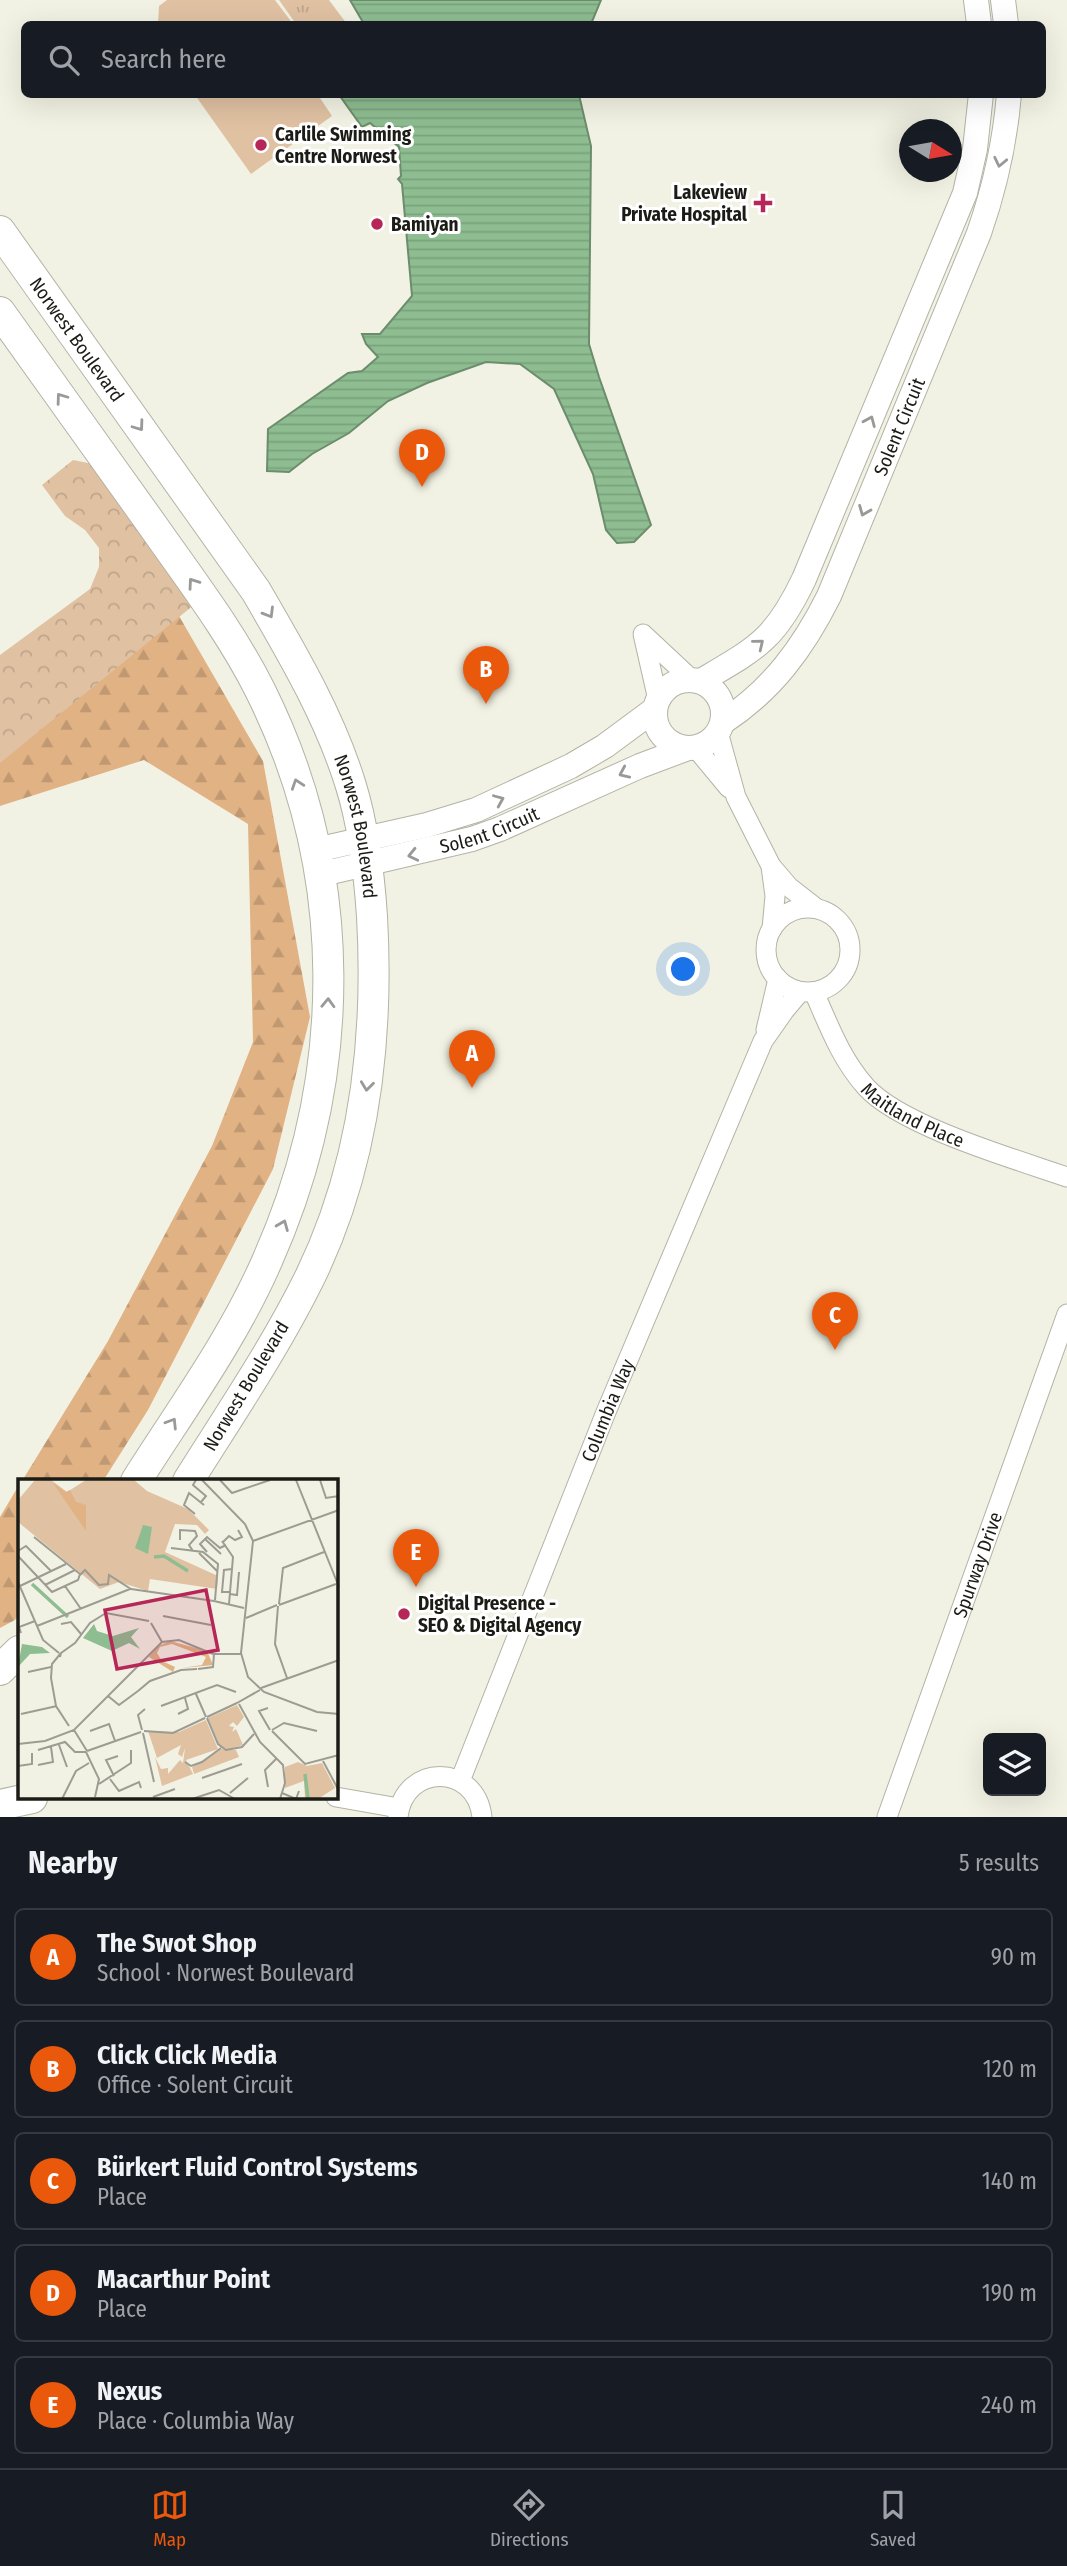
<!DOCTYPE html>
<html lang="en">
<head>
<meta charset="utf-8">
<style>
  body { margin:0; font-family:"Fira Sans Condensed",sans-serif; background:#242831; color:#f1f3f6 }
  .controls { position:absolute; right:21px; bottom:21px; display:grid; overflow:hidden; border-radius:10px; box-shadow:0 7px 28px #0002 }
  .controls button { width:63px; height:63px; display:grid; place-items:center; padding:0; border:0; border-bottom:2px solid #363941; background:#171b24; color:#f1f3f6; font:35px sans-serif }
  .compass { position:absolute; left:899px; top:119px; width:63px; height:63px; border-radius:50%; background:#171b24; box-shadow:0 7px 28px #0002; rotate:101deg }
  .you { position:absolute; left:684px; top:970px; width:24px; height:24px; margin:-18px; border:5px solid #fff; border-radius:50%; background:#1a73e8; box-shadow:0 0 0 10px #1a73e833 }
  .badge { display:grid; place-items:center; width:46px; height:46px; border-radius:50%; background:#ea580c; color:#fff; font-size:23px; font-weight:700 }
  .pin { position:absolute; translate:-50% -58px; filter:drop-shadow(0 2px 4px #0008) }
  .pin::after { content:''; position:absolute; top:37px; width:24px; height:21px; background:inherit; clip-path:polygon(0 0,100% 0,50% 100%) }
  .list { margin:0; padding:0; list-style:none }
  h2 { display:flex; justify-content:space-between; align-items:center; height:91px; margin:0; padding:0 28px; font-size:30px }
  h2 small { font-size:23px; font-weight:400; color:#9ea1a6 }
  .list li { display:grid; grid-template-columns:46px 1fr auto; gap:21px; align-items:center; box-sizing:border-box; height:98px; margin:0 14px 14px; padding:0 14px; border:2px solid #363941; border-radius:10px }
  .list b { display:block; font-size:26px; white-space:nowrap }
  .list p { margin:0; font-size:23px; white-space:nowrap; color:#9ea1a6 }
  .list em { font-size:23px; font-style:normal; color:#9ea1a6 }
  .icon { flex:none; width:38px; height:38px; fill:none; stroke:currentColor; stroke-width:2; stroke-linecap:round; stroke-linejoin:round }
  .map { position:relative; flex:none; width:1067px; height:1817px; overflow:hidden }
  .search { position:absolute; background:#171b24; box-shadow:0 7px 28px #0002; left:21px; right:21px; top:21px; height:77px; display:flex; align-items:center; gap:18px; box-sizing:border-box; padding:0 24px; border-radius:10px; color:#9ea1a6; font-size:26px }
  .sheet { height:651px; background:#171b24 }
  nav { display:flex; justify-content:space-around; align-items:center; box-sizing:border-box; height:98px; border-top:2px solid #363941; background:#171b24; font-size:19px; color:#9ea1a6 }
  nav a { display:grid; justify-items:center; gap:4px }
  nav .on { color:#ea580c }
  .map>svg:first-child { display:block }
  .grass { fill:url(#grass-tufts) }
  .forest { fill:url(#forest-firs) }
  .park { fill:url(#park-crowns) }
  .garden { fill:#e0c1a2 }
  .water { fill:url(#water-rules); stroke:#6c8d6c; stroke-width:2 }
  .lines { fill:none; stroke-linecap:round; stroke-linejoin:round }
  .minor-casing { stroke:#b3b3a5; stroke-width:21 }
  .tertiary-casing { stroke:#b3b3a5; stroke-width:26 }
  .primary-casing { stroke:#b3b3a5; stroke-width:32 }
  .minor { stroke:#fff; stroke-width:19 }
  .tertiary { stroke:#fff; stroke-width:24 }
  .primary { stroke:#fff; stroke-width:30 }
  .oneway { stroke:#999997 }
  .poi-dot { fill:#b62757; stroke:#fff; stroke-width:2.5 }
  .labels { text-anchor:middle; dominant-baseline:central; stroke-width:6; stroke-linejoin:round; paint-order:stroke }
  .poi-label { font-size:19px; font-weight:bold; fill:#1c1c17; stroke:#fff; text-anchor:start }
  .street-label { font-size:19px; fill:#1c1c17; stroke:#fff }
  .inset-river { fill:none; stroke:#8ebd91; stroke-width:3.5 }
  .inset-road { fill:none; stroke:#9c9c92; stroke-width:2 }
  .view { fill:#b62757; fill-opacity:0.15; stroke:#b62757; stroke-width:3.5 }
  .inset-edge { fill:none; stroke:#1c1c17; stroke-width:3.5 }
</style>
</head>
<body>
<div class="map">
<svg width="1067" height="1817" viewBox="0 0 1067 1817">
  <defs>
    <pattern id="grass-tufts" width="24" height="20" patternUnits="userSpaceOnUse" patternTransform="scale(1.75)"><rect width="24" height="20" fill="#e0c1a2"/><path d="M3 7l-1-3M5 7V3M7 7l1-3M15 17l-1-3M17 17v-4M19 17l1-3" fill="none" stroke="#c0a58b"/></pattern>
    <pattern id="forest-firs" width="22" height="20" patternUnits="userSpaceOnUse" patternTransform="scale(1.75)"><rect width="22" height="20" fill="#e0b284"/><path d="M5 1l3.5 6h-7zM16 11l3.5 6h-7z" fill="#c09871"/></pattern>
    <pattern id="park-crowns" width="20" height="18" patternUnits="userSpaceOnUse" patternTransform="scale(1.75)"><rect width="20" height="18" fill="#e0c1a2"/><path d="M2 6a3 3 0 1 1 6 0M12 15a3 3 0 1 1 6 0" fill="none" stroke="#c0a58b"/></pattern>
    <pattern id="water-rules" width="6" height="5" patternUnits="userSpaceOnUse" patternTransform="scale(1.75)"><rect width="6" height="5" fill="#8ebd91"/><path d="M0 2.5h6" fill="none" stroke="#7aa27c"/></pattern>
  </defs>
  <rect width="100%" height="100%" fill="#f2f2e4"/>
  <!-- grass -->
  <path class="grass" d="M 279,0 L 329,0 L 347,24 L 296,24 Z"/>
  <!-- forest -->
  <g class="forest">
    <path d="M 135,540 L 263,761 L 310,1017 L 273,1169 L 148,1410 L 103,1481 L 22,1481 L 108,1341 L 212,1146 L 253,1042 L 248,824 L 144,760 L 0,806 L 0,709 Z"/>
    <path d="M 19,1485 L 19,1613 L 15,1620 L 0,1628 L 0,1517 Z"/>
  </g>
  <!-- park -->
  <path class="park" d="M 73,460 L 93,464 L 195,604 L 0,763 L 0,655 L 90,589 L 99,567 L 99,548 L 85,530 L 65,516 L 42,485 Z"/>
  <!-- garden -->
  <g class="garden">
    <path d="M 167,0 L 275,0 L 293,24 L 158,24 L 159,6 Z"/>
    <path d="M 195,95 L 318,95 L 332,116 L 251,174 Z"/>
  </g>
  <!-- water -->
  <g class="water">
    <path d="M 350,0 L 601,0 L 591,24 L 364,24 Z"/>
    <path d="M 342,94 L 579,95 L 591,146 L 589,344 L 599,377 L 651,525 L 634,542 L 617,543 L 606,530 L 593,474 L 554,389 L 520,364 L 486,362 L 427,383 L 388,401 L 349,433 L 312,454 L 289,472 L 267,471 L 268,429 L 348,373 L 362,371 L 378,357 L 366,344 L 362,334 L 380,334 L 412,296 L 402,184 L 398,179 L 401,176 L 399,147 L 370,123 L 362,127 L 340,96 Z"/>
  </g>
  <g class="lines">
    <!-- minor casing -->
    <g class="minor-casing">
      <g id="minor">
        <path d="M 643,634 L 658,700"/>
        <path d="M 646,637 L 691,679"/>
        <path d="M 718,732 L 736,797 L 771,866 L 789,887 L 816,908"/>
        <path d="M 695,747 L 729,788"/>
        <path d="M 771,866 L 775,896 L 772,929"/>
        <circle cx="808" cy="950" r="42"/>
        <path id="s1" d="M 814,992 C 829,1026 841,1059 866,1087 C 901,1126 1015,1159 1067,1177"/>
        <path d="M 766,1030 L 778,979"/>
        <path id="s2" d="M 460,1781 L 606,1412 L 763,1041 L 784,1011 L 800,992"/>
        <path d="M 336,1797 L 399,1808"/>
        <path d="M 398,1817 C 404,1763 476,1763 482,1817"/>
        <path id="s3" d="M 887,1817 L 1067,1314"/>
      </g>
    </g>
    <!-- tertiary casing -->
    <g class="tertiary-casing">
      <g id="tertiary">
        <path d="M 976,0 L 979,24"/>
        <path d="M 1003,0 L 1006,24"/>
        <circle cx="689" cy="714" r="34"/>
        <path d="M 701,681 C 757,648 775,640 804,579 L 965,193 L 975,149 L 981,94"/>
        <path id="s4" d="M 723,722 C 772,690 803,648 829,596 L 979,233 C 995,187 1005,143 1009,94"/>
        <path d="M 316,850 L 427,825 L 476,810 L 571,766 L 605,746 L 655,709"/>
        <path id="s5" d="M 322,874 L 472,839 L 500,829 L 640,766 L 688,748"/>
      </g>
    </g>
    <!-- primary casing -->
    <g class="primary-casing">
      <g id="primary">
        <path id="s6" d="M 0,231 L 256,591 C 292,653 330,717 351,786 C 364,828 369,872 372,916 C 379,1040 365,1164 310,1277 C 275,1348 230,1414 188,1481"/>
        <path d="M 0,312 C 51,383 102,455 153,526 C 190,579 231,632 260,690 C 351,872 349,1077 267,1261 C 233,1339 181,1410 136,1481"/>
        <path d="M 0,1670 L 19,1651"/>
        <path d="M 0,1805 L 32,1798"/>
      </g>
    </g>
    <!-- minor -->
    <use href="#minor" class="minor"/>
    <!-- tertiary -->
    <use href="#tertiary" class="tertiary"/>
    <!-- primary -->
    <use href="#primary" class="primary"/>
  </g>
  <!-- one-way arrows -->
  <defs><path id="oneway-chevron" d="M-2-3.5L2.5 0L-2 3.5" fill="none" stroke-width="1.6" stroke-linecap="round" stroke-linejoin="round" transform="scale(1.75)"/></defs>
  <g class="oneway">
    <use href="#oneway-chevron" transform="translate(1000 162) rotate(102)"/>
    <use href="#oneway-chevron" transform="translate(61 398) rotate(-126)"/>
    <use href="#oneway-chevron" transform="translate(870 421) rotate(-67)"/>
    <use href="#oneway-chevron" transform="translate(139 426) rotate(54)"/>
    <use href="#oneway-chevron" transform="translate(864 511) rotate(112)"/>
    <use href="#oneway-chevron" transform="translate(193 583) rotate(-125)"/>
    <use href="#oneway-chevron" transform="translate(269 613) rotate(59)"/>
    <use href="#oneway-chevron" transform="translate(759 644) rotate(-39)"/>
    <use href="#oneway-chevron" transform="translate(624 773) rotate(156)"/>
    <use href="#oneway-chevron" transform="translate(297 784) rotate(-109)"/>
    <use href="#oneway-chevron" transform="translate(499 800) rotate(-23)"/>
    <use href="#oneway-chevron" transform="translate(413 855) rotate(167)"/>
    <use href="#oneway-chevron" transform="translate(328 1003) rotate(-88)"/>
    <use href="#oneway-chevron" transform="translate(367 1086) rotate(97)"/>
    <use href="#oneway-chevron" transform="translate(283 1225) rotate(-68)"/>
    <use href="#oneway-chevron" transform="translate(172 1423) rotate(-58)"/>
  </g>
  <!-- markers -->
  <g class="poi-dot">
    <circle cx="261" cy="145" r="7"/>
    <path d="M759.5 192.5h7v7h7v7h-7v7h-7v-7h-7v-7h7z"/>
    <circle cx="377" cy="224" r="7"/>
    <circle cx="404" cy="1614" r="7"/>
  </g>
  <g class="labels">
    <!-- poi labels -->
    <g class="poi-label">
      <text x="275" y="134">Carlile Swimming<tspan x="275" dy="22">Centre Norwest</tspan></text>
      <text x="747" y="192" text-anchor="end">Lakeview<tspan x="747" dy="22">Private Hospital</tspan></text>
      <text x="391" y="224">Bamiyan</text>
      <text x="418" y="1603">Digital Presence -<tspan x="418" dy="22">SEO &amp; Digital Agency</tspan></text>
    </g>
    <!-- street labels -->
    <g class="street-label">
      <text stroke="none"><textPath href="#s6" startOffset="133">Norwest Boulevard</textPath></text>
      <text stroke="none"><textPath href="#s4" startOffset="350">Solent Circuit</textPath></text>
      <text stroke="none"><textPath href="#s6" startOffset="700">Norwest Boulevard</textPath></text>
      <text stroke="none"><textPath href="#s5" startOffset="173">Solent Circuit</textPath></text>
      <text stroke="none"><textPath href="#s1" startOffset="164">Maitland Place</textPath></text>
      <text transform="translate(246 1386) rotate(-59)">Norwest Boulevard</text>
      <text stroke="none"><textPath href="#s2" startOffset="399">Columbia Way</textPath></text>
      <text stroke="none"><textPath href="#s3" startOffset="268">Spurway Drive</textPath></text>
    </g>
  </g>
  <!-- overview -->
  <g transform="translate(18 1479)">
    <rect width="320" height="320" fill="#f2f2e4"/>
    <path d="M 17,1 L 33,1 L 49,13 L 68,1 L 116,1 L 129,12 L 170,30 L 191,51 L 187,55 L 179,46 L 157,45 L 147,73 L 200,97 L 199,110 L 132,100 L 130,112 L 101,103 L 82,110 L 0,43 L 0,21 ZM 219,226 L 226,238 L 219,247 L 215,243 L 211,247 L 216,248 L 214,253 L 218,250 L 225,266 L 208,271 L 201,265 L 190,239 ZM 188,241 L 200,270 L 168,281 L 175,295 L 144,307 L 137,278 L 143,290 L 150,289 L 150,295 L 162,281 L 165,284 L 167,269 L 164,278 L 160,275 L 163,266 L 139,279 L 130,252 L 161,253 ZM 203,270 L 218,271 L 221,278 L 176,295 L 174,288 Z" fill="#e0c1a2"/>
    <path d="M 35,4 L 48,13 L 52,11 L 58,23 L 68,26 L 68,52 ZM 152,162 L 189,172 L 195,186 L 164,189 L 184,186 L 188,178 L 154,165 L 142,168 L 139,174 L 144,182 L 157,188 L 155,193 L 131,178 L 138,168 Z" fill="#e0b284"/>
    <path d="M 280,283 L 289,287 L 304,284 L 317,309 L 300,320 L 287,320 L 286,302 L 267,309 L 267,288 Z" fill="#e0c1a2"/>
    <path d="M 125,46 L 134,48 L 130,75 L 117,69 ZM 76,145 L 79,152 L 95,157 L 121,149 L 113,158 L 122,170 L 111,164 L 94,172 L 65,159 ZM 4,165 L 24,168 L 32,174 L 12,175 L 0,188 Z" fill="#8ebd91"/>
    <path class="inset-river" d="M 136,78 L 146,77 L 170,92M 14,105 L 50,138M 287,295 L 290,320"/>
    <path class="inset-road" d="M 178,1 L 175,6 L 188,17 L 183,23M 184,1 L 227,45 L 235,62 L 223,174 L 230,198 L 246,213 L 299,233 L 321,235M 202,1 L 214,14 L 252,1M 278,1 L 321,108M 302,1 L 308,19 L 321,17M 177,35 L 166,26 L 171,14 L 186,26M 187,60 L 203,75M 162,61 L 162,51 L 177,52 L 179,57 L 171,66 L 175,72M 204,62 L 215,78 L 211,125M 235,62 L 321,31M 205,63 L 211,57 L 217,61 L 224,58 L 220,51M 153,69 L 185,73 L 200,85 L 197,121M 0,72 L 8,67 L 33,92M 189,73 L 182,65 L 189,58 L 202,69 L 208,66M 181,74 L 199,92M 0,77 L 34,113 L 60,101 L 62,95 L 16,58M 62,96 L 67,91 L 81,106 L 90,105 L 91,96 L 113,110 L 196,122M 0,103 L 25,161 L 41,174M 27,106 L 57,91M 2,107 L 48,85M 47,107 L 63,130M 212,113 L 204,113 L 206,91 L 214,90M 212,115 L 219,116 L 221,93M 196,122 L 226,129M 261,125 L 265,89 L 306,73M 261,126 L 318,105M 260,127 L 257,165 L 269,199M 145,137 L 193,146M 228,139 L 259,126M 133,144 L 144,163M 43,145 L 53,143 L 63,155M 19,147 L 112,110M 3,154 L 1,148 L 17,142M 43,174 L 57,164 L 72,144 L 88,134 L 131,142M 42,178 L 43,174 L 34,185 L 33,199 L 38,227 L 51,247M 180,190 L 195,188 L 196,175M 10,193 L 33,188M 243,209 L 321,181M 120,212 L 132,202 L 163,191 L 179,190M 178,215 L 188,238M 90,217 L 101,226 L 120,212M 219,224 L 242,211M 221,225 L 242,263 L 265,286 L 267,304 L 262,320M 143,227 L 199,206 L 218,213M 250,229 L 241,232 L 252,251M 3,235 L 39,227M 160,235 L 170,230 L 167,219M 189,238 L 219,224M 189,239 L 200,265 L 208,271 L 224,268 L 236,255M 56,251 L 69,272M 124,251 L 120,236 L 127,230M 254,251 L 266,244 L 299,252M 72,252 L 91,245 L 97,262M 126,252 L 155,254 L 187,239M 254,252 L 287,285 L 321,276M 125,254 L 136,303M 0,265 L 27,262 L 56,251 L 144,163 L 161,161 L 195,175 L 224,175M 41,266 L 49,288M 20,271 L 47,263 L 57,273 L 68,273M 69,272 L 123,253M 68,273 L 81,300 L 77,318M 305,282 L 321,312M 167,283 L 173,287 L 184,283 L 203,269M 20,286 L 35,283 L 33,268M 0,287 L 14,285 L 14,274M 96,297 L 88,281 L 100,277M 184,299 L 224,285M 92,300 L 101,312 L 121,303 L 123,309M 81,305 L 113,284 L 113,271M 250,308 L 247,291 L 259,279M 212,314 L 230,299M 264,314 L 278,320 L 281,312M 135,318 L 157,310M 44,320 L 58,292 L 71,284M 174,320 L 201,311 L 217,320"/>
    <path class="view" d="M 188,111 L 200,171 L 99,190 L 87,131 Z"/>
    <rect width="320" height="320" class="inset-edge"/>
  </g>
</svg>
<div class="controls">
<button><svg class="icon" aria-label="layers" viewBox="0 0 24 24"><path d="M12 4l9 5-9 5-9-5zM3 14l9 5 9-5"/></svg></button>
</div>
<svg class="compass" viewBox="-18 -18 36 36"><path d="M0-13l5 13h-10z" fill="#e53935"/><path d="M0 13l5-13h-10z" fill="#9ea1a6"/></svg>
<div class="you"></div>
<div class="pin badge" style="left:472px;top:1088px">A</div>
<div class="pin badge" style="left:486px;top:704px">B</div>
<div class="pin badge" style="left:835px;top:1350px">C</div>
<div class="pin badge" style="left:422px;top:487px">D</div>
<div class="pin badge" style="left:416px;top:1587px">E</div>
<div class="search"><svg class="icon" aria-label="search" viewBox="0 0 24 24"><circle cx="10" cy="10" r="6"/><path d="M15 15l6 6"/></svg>Search here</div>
</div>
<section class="sheet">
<h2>Nearby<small>5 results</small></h2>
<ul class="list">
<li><span class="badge">A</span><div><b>The Swot Shop</b><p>School · Norwest Boulevard</p></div><em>90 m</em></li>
<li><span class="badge">B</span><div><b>Click Click Media</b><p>Office · Solent Circuit</p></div><em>120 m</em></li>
<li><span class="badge">C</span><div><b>Bürkert Fluid Control Systems</b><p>Place</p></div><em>140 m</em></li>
<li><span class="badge">D</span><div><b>Macarthur Point</b><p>Place</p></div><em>190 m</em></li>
<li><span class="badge">E</span><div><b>Nexus</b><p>Place · Columbia Way</p></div><em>240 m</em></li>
</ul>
</section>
<nav>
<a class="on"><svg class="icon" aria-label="map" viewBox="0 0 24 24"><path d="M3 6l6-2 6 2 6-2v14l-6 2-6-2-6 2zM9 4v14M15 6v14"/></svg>Map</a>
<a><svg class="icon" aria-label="directions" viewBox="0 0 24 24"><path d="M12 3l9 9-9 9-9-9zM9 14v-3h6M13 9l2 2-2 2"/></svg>Directions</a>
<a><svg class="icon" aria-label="saved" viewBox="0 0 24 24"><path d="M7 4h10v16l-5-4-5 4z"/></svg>Saved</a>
</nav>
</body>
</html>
